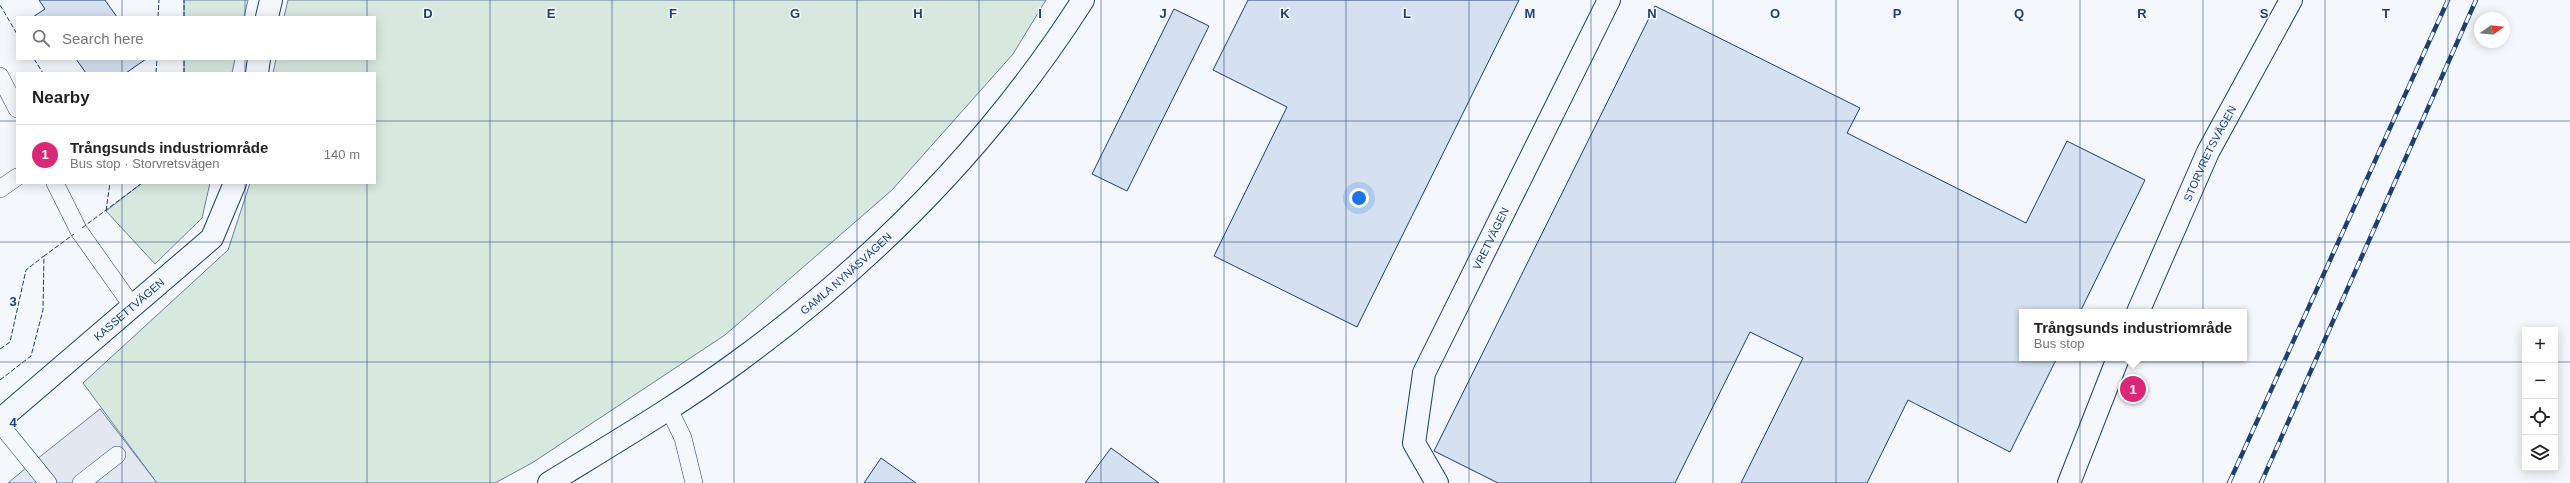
<!DOCTYPE html>
<html lang="en">
<head>
<meta charset="utf-8">
<style>
  body { margin:0; font-family:Helvetica,sans-serif; background:#f6f6f6; color:#222 }
  .controls { position:absolute; right:12px; bottom:12px; display:grid; overflow:hidden; border-radius:0px; box-shadow:0 2px 10px #0003 }
  .controls button { width:36px; height:36px; display:grid; place-items:center; padding:0; border:0; border-bottom:1px solid #e0e0e0; background:#fff; color:#222; font:20px sans-serif }
  .compass { position:absolute; left:2474px; top:12px; width:36px; height:36px; border-radius:50%; background:#fff; box-shadow:0 2px 10px #0003; rotate:76deg }
  .you { position:absolute; left:1359px; top:198px; width:14px; height:14px; margin:-10px; border:3px solid #fff; border-radius:50%; background:#1a73e8; box-shadow:0 0 0 6px #1a73e833 }
  .badge { display:grid; place-items:center; width:26px; height:26px; border-radius:50%; background:#db2777; color:#fff; font-size:13px; font-weight:700 }
  .pin { position:absolute; translate:-50% -50%; border:2px solid #fff; box-shadow:0 1px 4px #0006 }
  .popup { position:absolute; left:2019px; top:309px; width:228px; height:52px; box-sizing:border-box; display:grid; place-content:center; border-radius:0px; background:#fff; filter:drop-shadow(0 1px 3px #0005); font-size:13px; white-space:nowrap; color:#767676 }
  .popup b { font-size:15px; color:#222 }
  .popup::after { content:''; position:absolute; left:50%; top:100%; margin-left:-8px; border:8px solid transparent; border-top-color:#fff }
  .list { margin:0; padding:0; list-style:none }
  h2 { display:flex; justify-content:space-between; align-items:center; height:52px; margin:0; padding:0 16px; font-size:17px }
  h2 small { font-size:13px; font-weight:400; color:#767676 }
  .list li { display:grid; grid-template-columns:26px 1fr auto; gap:12px; align-items:center; box-sizing:border-box; height:60px; padding:0 16px; border-top:1px solid #e0e0e0 }
  .list b { display:block; font-size:15px; white-space:nowrap }
  .list p { margin:0; font-size:13px; white-space:nowrap; color:#767676 }
  .list em { font-size:13px; font-style:normal; color:#767676 }
  .icon { flex:none; width:22px; height:22px; fill:none; stroke:currentColor; stroke-width:2; stroke-linecap:round; stroke-linejoin:round }
  .map { position:relative; flex:none; width:2570px; height:483px; overflow:hidden }
  .search { position:absolute; background:#fff; box-shadow:0 2px 10px #0003; left:16px; top:16px; width:360px; height:44px; display:flex; align-items:center; gap:10px; box-sizing:border-box; padding:0 14px; border-radius:0px; color:#767676; font-size:15px }
  .panel { position:absolute; background:#fff; box-shadow:0 2px 10px #0003; left:16px; top:72px; width:360px; height:112px; border-radius:0px }
  .map>svg:first-child { display:block }
  .green { fill:#d7e8df; stroke:#687fa3 }
  .parking { fill:#e3e8f0; stroke:#687fa3 }
  .building { fill:#d5e0f0; stroke:#1d3f73 }
  .lines { fill:none; stroke-linecap:round; stroke-linejoin:round }
  .service-casing { stroke:#1d3f73; stroke-width:18 }
  .minor-casing { stroke:#1d3f73; stroke-width:24 }
  .tertiary-casing { stroke:#1d3f73; stroke-width:24 }
  .service { stroke:#f4f7fb; stroke-width:17 }
  .minor { stroke:#f4f7fb; stroke-width:22 }
  .tertiary { stroke:#f4f7fb; stroke-width:22 }
  .rail-casing { stroke:#1d3f73; stroke-width:4.5 }
  .rail { stroke:#f4f7fb; stroke-width:3; stroke-dasharray:9; stroke-linecap:butt }
  .fence { stroke:#1d3f73; stroke-width:1; stroke-dasharray:5 2; stroke-linecap:butt }
  .grid { fill:none; stroke:#1d3f73; stroke-width:1; stroke-opacity:0.55 }
  .labels { text-anchor:middle; dominant-baseline:central; stroke-width:3; stroke-linejoin:round; paint-order:stroke }
  .street-label { font-size:11px; fill:#1d3f73; stroke:#f4f7fb }
  .grid-label { font-size:13px; text-anchor:middle; font-weight:bold; fill:#1d3f73; stroke:#f4f7fb; stroke-width:3; stroke-linejoin:round; paint-order:stroke }
</style>
</head>
<body>
<div class="map">
<svg width="2570" height="483" viewBox="0 0 2570 483">
  <rect width="100%" height="100%" fill="#f4f7fb"/>
  <!-- green -->
  <g class="green">
    <path d="M 184,0 L 248,0 L 244,17 L 184,17 Z"/>
    <path d="M 288,0 L 1046,0 L 1013,54 L 892,190 L 725,335 L 532,463 L 495,483 L 157,483 L 83,383 L 228,250 L 250,183 L 375,183 L 375,73 L 273,73 L 276,59 L 375,59 L 375,17 L 284,17 Z"/>
    <path d="M 184,59 L 235,59 L 232,73 L 184,73 Z"/>
    <path d="M 142,183 L 210,183 L 202,218 L 155,264 L 106,211 Z"/>
  </g>
  <!-- parking -->
  <path class="parking" d="M 100,409 L 157,483 L 8,483 L 32,463 Z"/>
  <!-- building -->
  <g class="building">
    <path d="M 39,0 L 105,0 L 117,17 L 33,17 L 45,9 Z"/>
    <path d="M 1248,0 L 1519,0 L 1357,327 L 1214,256 L 1287,107 L 1213,70 Z"/>
    <path d="M 1655,6 L 1860,108 L 1847,133 L 2026,223 L 2067,141 L 2145,180 L 2080,312 L 2022,312 L 2022,358 L 2057,358 L 2010,452 L 1908,400 L 1867,483 L 1741,483 L 1803,358 L 1750,332 L 1675,483 L 1498,483 L 1434,451 Z"/>
    <path d="M 1174,9 L 1209,26 L 1127,191 L 1092,174 Z"/>
    <path d="M 76,59 L 146,59 L 126,73 L 86,73 Z"/>
    <path d="M 1111,448 L 1159,483 L 1085,483 Z"/>
    <path d="M 881,458 L 916,483 L 864,483 Z"/>
  </g>
  <g class="lines">
    <!-- service casing -->
    <g class="service-casing">
      <g id="service">
        <path d="M 0,76 L 17,109"/>
        <path d="M 55,183 L 79,231 L 133,307"/>
        <path d="M 0,189 L 17,177"/>
        <path d="M 669,409 L 683,438 L 694,483"/>
        <path d="M 0,424 L 48,483"/>
        <path d="M 81,483 L 117,455"/>
      </g>
    </g>
    <!-- minor casing -->
    <g class="minor-casing">
      <g id="minor">
        <path d="M 267,17 L 271,0"/>
        <path d="M 257,73 L 259,59"/>
        <path id="s1" d="M 2138,312 L 2208,152 L 2291,0"/>
        <path id="s2" d="M 0,420 L 212,238 L 235,183"/>
        <path id="s3" d="M 1437,483 L 1414,443 L 1424,373 L 1609,0"/>
        <path d="M 2069,483 L 2118,358"/>
      </g>
    </g>
    <!-- tertiary casing -->
    <g class="tertiary-casing">
      <g id="tertiary">
        <path id="s4" d="M 549,483 C 614,443 679,405 740,360 C 875,261 993,141 1083,0"/>
      </g>
    </g>
    <!-- service -->
    <use href="#service" class="service"/>
    <!-- minor -->
    <use href="#minor" class="minor"/>
    <!-- tertiary -->
    <use href="#tertiary" class="tertiary"/>
    <!-- rail casing -->
    <g class="rail-casing">
      <g id="rail">
        <path d="M 2229,483 L 2448,0"/>
        <path d="M 2261,483 L 2476,0"/>
      </g>
    </g>
    <!-- rail -->
    <use href="#rail" class="rail"/>
    <!-- fence -->
    <g class="fence">
      <path d="M 0,5 L 17,34"/>
      <path d="M 158,17 L 159,0"/>
      <path d="M 184,17 L 184,0"/>
      <path d="M 34,59 L 43,73"/>
      <path d="M 156,73 L 157,59"/>
      <path d="M 184,73 L 184,59"/>
      <path d="M 106,211 L 110,183"/>
      <path d="M 82,228 L 142,183"/>
      <path d="M 0,349 L 10,342 L 26,270 L 44,256"/>
      <path d="M 0,380 L 31,356 L 43,310 L 44,256 L 74,234"/>
    </g>
  </g>
  <!-- grid -->
  <path class="grid" d="M 122,0 L 122,17M 245,0 L 245,17M 367,0 L 367,17M 490,0 L 490,483M 612,0 L 612,483M 734,0 L 734,483M 857,0 L 857,483M 979,0 L 979,483M 1101,0 L 1101,483M 1224,0 L 1224,483M 1346,0 L 1346,483M 1469,0 L 1469,483M 1591,0 L 1591,483M 1713,0 L 1713,483M 1836,0 L 1836,483M 1958,0 L 1958,483M 2080,0 L 2080,483M 2203,0 L 2203,483M 2325,0 L 2325,483M 2448,0 L 2448,483M 122,59 L 122,73M 245,59 L 245,73M 367,59 L 367,73M 0,121 L 17,121M 375,121 L 2570,121M 122,183 L 122,483M 245,183 L 245,483M 367,183 L 367,483M 0,242 L 2570,242M 0,362 L 2525,362M 2555,362 L 2570,362"/>
  <g class="labels">
    <!-- street labels -->
    <g class="street-label">
      <text stroke="none"><textPath href="#s1" startOffset="174">STORVRETSVÄGEN</textPath></text>
      <text stroke="none"><textPath href="#s3" startOffset="267">VRETVÄGEN</textPath></text>
      <text stroke="none"><textPath href="#s4" startOffset="364">GAMLA NYNÄSVÄGEN</textPath></text>
      <text stroke="none"><textPath href="#s2" startOffset="170">KASSETTVÄGEN</textPath></text>
    </g>
  </g>
  <g class="grid-label">
    <text x="428" y="18">D</text>
    <text x="551" y="18">E</text>
    <text x="673" y="18">F</text>
    <text x="795" y="18">G</text>
    <text x="918" y="18">H</text>
    <text x="1040" y="18">I</text>
    <text x="1163" y="18">J</text>
    <text x="1285" y="18">K</text>
    <text x="1407" y="18">L</text>
    <text x="1530" y="18">M</text>
    <text x="1652" y="18">N</text>
    <text x="1775" y="18">O</text>
    <text x="1897" y="18">P</text>
    <text x="2019" y="18">Q</text>
    <text x="2142" y="18">R</text>
    <text x="2264" y="18">S</text>
    <text x="2386" y="18">T</text>
    <text x="13" y="306">3</text>
    <text x="13" y="427">4</text>
  </g>
</svg>
<div class="controls">
<button>+</button>
<button>−</button>
<button><svg class="icon" aria-label="locate" viewBox="0 0 24 24"><circle cx="12" cy="12" r="6"/><path d="M12 2v4M12 18v4M2 12h4M18 12h4"/></svg></button>
<button><svg class="icon" aria-label="layers" viewBox="0 0 24 24"><path d="M12 4l9 5-9 5-9-5zM3 14l9 5 9-5"/></svg></button>
</div>
<svg class="compass" viewBox="-18 -18 36 36"><path d="M0-13l5 13h-10z" fill="#e53935"/><path d="M0 13l5-13h-10z" fill="#767676"/></svg>
<div class="you"></div>
<div class="pin badge" style="left:2133px;top:389px">1</div>
<div class="popup"><b>Trångsunds industriområde</b>Bus stop</div>
<div class="search"><svg class="icon" aria-label="search" viewBox="0 0 24 24"><circle cx="10" cy="10" r="6"/><path d="M15 15l6 6"/></svg>Search here</div>
<section class="panel">
<h2>Nearby<small></small></h2>
<ul class="list">
<li><span class="badge">1</span><div><b>Trångsunds industriområde</b><p>Bus stop · Storvretsvägen</p></div><em>140 m</em></li>
</ul>
</section>
</div>
</body>
</html>
